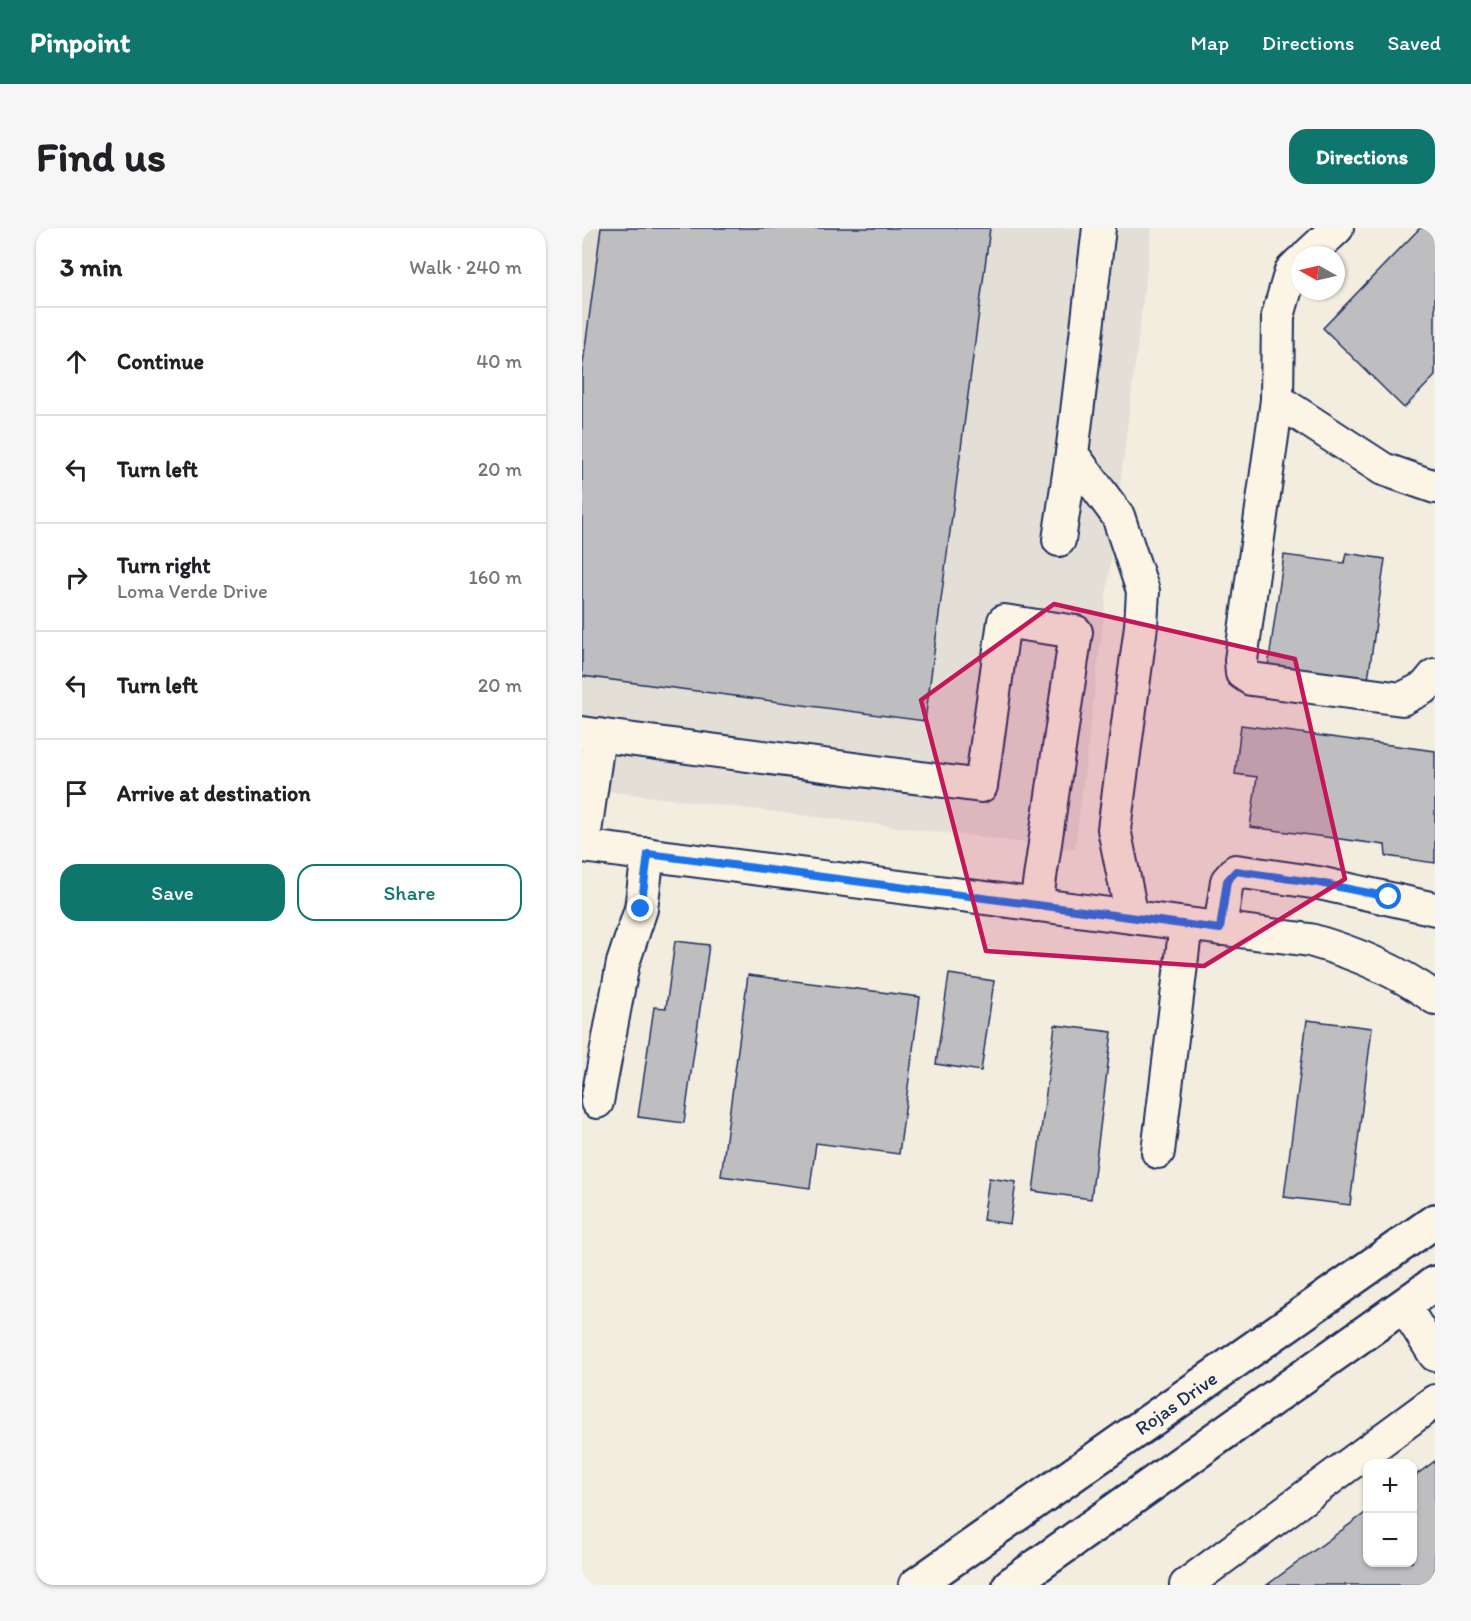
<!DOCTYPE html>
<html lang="en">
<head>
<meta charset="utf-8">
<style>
  body { margin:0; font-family:Itim,sans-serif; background:#f6f6f6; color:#202124 }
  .controls { position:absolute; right:18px; bottom:18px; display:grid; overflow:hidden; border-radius:12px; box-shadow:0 2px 4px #0004 }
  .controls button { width:54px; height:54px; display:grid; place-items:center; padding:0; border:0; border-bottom:2px solid #e0e0e0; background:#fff; color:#202124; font:30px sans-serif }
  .compass { position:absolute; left:709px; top:18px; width:54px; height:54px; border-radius:50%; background:#fff; box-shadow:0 2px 4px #0004; rotate:278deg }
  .stop { position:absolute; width:18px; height:18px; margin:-14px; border:4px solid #1a73e8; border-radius:50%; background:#fff }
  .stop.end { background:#1a73e8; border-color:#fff; box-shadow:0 2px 6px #0008 }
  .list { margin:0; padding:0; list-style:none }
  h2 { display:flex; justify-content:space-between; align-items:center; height:78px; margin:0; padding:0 24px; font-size:26px }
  h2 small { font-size:20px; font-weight:400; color:#757577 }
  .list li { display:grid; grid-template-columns:39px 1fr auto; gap:18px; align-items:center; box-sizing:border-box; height:108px; padding:0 24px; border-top:2px solid #e0e0e0 }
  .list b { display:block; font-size:22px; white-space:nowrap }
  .list p { margin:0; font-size:20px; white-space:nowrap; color:#757577 }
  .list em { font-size:20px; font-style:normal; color:#757577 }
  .actions { display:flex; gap:12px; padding:18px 24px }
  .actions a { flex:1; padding:14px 0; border:2px solid #0f766e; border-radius:18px; text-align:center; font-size:21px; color:#0f766e }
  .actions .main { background:#0f766e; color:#fff }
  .icon { flex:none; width:33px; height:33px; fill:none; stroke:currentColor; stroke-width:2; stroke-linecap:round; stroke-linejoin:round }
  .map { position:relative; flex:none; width:853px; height:1357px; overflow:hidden; border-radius:18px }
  header { display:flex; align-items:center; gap:36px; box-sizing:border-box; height:84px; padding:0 30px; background:#0f766e; color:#fff }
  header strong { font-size:28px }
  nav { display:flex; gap:33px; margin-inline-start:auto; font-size:21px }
  .intro { display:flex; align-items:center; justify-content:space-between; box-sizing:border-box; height:144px; padding:0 36px }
  h1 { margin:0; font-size:42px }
  .button { padding:15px 27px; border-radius:18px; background:#0f766e; color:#fff; font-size:21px; font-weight:700 }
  main { display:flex; gap:36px; padding:0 36px }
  aside { flex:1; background:#fff; border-radius:18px; box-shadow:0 2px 4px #0004 }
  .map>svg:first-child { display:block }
  .built { fill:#e3dfd6 }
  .building { fill:#bebec0; stroke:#1b2f5e; stroke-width:1.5 }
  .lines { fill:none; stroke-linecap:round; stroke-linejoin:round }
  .minor-casing { stroke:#1b2f5e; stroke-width:36 }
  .major-casing { stroke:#1b2f5e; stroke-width:38 }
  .minor { stroke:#fcf5e5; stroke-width:32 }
  .major { stroke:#fcf5e5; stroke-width:33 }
  .route { stroke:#1a73e8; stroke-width:8 }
  .marked { fill:#c2185b; fill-opacity:0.2; stroke:#c2185b; stroke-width:4.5; stroke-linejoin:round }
  .labels { text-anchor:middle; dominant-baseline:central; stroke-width:4.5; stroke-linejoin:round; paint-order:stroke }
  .street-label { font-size:20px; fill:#1b2f5e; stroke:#fcf5e5 }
</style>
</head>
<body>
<header>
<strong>Pinpoint</strong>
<nav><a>Map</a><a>Directions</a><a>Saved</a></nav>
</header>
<div class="intro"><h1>Find us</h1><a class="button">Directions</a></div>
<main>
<aside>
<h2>3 min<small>Walk · 240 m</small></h2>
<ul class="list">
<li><svg class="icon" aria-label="ahead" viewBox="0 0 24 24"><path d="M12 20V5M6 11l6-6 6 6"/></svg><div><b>Continue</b></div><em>40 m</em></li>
<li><svg class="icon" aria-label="left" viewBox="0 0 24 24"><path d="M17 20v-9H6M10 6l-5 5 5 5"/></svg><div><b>Turn left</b></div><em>20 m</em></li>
<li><svg class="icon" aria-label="right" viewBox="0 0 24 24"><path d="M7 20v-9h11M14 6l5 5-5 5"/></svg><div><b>Turn right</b><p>Loma Verde Drive</p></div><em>160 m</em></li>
<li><svg class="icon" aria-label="left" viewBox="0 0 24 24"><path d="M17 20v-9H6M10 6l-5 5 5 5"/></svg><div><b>Turn left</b></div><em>20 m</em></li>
<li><svg class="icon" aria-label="arrive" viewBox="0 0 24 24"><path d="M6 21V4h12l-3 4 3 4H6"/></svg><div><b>Arrive at destination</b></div></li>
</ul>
<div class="actions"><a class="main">Save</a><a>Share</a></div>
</aside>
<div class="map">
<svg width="853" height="1357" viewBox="0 0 853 1357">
  <rect width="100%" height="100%" fill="#f3ede0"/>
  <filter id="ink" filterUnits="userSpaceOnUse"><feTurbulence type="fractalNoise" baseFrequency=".0167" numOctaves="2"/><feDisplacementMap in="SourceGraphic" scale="12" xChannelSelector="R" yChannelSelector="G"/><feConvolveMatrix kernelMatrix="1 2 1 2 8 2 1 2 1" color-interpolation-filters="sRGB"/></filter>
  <g filter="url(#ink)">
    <!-- built -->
    <path class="built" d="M 0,0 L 570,0 L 493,621 L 0,560 Z"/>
    <!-- building -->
    <g class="building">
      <path d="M 19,0 L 408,0 L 343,493 L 0,448 L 0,143 Z"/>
      <path d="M 838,0 L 853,0 L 853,148 L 822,180 L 741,100 Z"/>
      <path d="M 764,325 L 803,331 L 786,452 L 686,438 L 702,327 L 762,335 Z"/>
      <path d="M 659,497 L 853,523 L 853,635 L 804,628 L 803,617 L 668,599 L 675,549 L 653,546 Z"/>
      <path d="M 93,713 L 127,717 L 102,895 L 56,889 L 72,779 L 84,780 Z"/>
      <path d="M 367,746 L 412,753 L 399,843 L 354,836 Z"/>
      <path d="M 166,747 L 338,769 L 317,926 L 234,915 L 228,960 L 139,948 Z"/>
      <path d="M 725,792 L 790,800 L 768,977 L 702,969 Z"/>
      <path d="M 473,797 L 530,804 L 509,971 L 451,963 Z"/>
      <path d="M 407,950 L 434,954 L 428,996 L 401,992 Z"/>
      <path d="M 853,1233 L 853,1357 L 685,1357 L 786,1283 L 786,1334 L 830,1334 L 830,1250 Z"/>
    </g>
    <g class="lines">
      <!-- minor casing -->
      <g class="minor-casing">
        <g id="minor">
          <path d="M 517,0 L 490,226 L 536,288 L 561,363 L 559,398 L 532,601 L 550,689"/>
          <path d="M 726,27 L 755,0"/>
          <path d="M 718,34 L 709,43 L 696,88 L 695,172 L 659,432 L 660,445 L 669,451 L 820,471 L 843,459 L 853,447"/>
          <path d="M 695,172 L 801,241 L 853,259"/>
          <path d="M 477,312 L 490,226"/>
          <path d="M 0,505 L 399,558 L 422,393 L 494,404 L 454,677"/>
          <path d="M 0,618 L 728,712 C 774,725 815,742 853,770"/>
          <path d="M 1,618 L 17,507"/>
          <path d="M 638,701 L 645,653 L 654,643 L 737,655 L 853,681"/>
          <path d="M 15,874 L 41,735 L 59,681 L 66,626"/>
          <path d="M 576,924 L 604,696"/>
          <path d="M 822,1078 L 853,1127"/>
          <path d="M 604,1357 L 853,1173"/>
        </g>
      </g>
      <!-- major casing -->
      <g class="major-casing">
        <g id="major">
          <path d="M 334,1357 L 853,993"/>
          <path d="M 428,1357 L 853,1055"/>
        </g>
      </g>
      <!-- minor -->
      <use href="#minor" class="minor"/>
      <!-- major -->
      <use href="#major" class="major"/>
    </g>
  </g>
  <g class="lines" filter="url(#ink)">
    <!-- route -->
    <path class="route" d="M 59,681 L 66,626 L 638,701 L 645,653 L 654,643 L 737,655 L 807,669"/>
  </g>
  <!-- marked area -->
  <path class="marked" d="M 472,376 L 713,431 L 763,651 L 622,738 L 404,723 L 339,472 Z"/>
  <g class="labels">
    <!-- street labels -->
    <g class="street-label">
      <text transform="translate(594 1175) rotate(-35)">Rojas Drive</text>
    </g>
  </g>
</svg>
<div class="controls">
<button>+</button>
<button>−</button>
</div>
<svg class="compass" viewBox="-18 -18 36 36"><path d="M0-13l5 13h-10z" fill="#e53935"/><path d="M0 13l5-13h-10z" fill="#757577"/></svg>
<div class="stop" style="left:807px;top:669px"></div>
<div class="stop end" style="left:59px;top:681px"></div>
</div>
</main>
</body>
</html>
